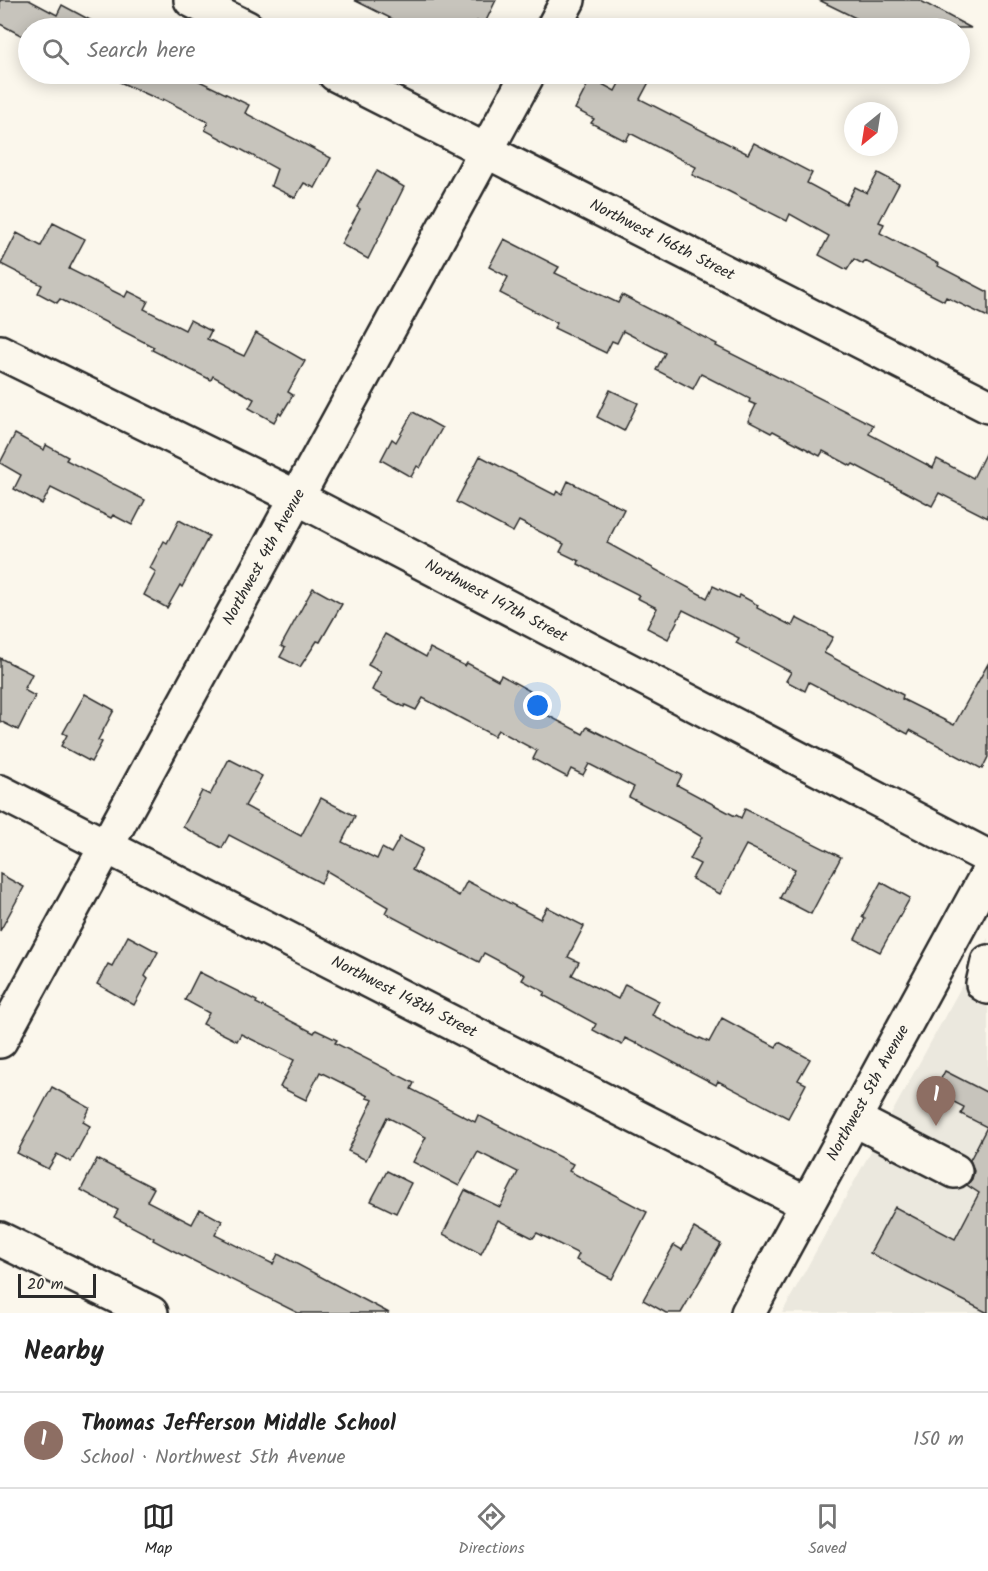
<!DOCTYPE html>
<html lang="en">
<head>
<meta charset="utf-8">
<style>
  body { margin:0; font-family:Kalam,sans-serif; background:#f6f6f6; color:#222 }
  .compass { position:absolute; left:844px; top:102px; width:54px; height:54px; border-radius:50%; background:#fff; box-shadow:0 3px 15px #0003; rotate:210deg }
  .scale { position:absolute; left:18px; bottom:15px; width:78px; box-sizing:border-box; padding-left:6px; border:3px solid #2b2b2b; border-top:0; font-size:16px; line-height:21px; white-space:nowrap; color:#2b2b2b; -webkit-text-stroke:4px #fbf7ec; paint-order:stroke }
  .you { position:absolute; left:538px; top:706px; width:21px; height:21px; margin:-15px; border:4px solid #fff; border-radius:50%; background:#1a73e8; box-shadow:0 0 0 9px #1a73e833 }
  .badge { display:grid; place-items:center; width:39px; height:39px; border-radius:50%; background:#2b2b2b; color:#fff; font-size:20px; font-weight:700 }
  .pin { position:absolute; translate:-50% -50px; filter:drop-shadow(0 2px 3px #0008) }
  .pin::after { content:''; position:absolute; top:32px; width:21px; height:18px; background:inherit; clip-path:polygon(0 0,100% 0,50% 100%) }
  .list { margin:0; padding:0; list-style:none }
  h2 { display:flex; justify-content:space-between; align-items:center; height:78px; margin:0; padding:0 24px; font-size:26px }
  h2 small { font-size:20px; font-weight:400; color:#767676 }
  .list li { display:grid; grid-template-columns:39px 1fr auto; gap:18px; align-items:center; box-sizing:border-box; height:96px; padding:0 24px; border-top:2px solid #e0e0e0 }
  .list b { display:block; font-size:22px; white-space:nowrap }
  .list p { margin:0; font-size:20px; white-space:nowrap; color:#767676 }
  .list em { font-size:20px; font-style:normal; color:#767676 }
  .icon { flex:none; width:33px; height:33px; fill:none; stroke:currentColor; stroke-width:2; stroke-linecap:round; stroke-linejoin:round }
  .map { position:relative; flex:none; width:988px; height:1313px; overflow:hidden }
  .search { position:absolute; background:#fff; box-shadow:0 3px 15px #0003; left:18px; right:18px; top:18px; height:66px; display:flex; align-items:center; gap:15px; box-sizing:border-box; padding:0 21px; border-radius:33px; color:#767676; font-size:22px }
  .sheet { height:174px; background:#fff }
  nav { display:flex; justify-content:space-around; align-items:center; box-sizing:border-box; height:84px; border-top:2px solid #e0e0e0; background:#fff; font-size:16px; color:#767676 }
  nav a { display:grid; justify-items:center; gap:3px }
  nav .on { color:#2b2b2b }
  .map>svg:first-child { display:block }
  .built { fill:#ebe8de }
  .building { fill:#c7c4bc; stroke:#2b2b2b; stroke-width:1.5 }
  .lines { fill:none; stroke-linecap:round; stroke-linejoin:round }
  .minor-casing { stroke:#2b2b2b; stroke-width:38 }
  .minor { stroke:#fbf7ec; stroke-width:33 }
  .labels { text-anchor:middle; dominant-baseline:central; stroke-width:6; stroke-linejoin:round; paint-order:stroke }
  .street-label { font-size:16px; fill:#2b2b2b; stroke:#fbf7ec }
</style>
</head>
<body>
<div class="map">
<svg width="988" height="1313" viewBox="0 0 988 1313">
  <rect width="100%" height="100%" fill="#fbf7ec"/>
  <filter id="ink" filterUnits="userSpaceOnUse"><feTurbulence type="fractalNoise" baseFrequency=".0167" numOctaves="2"/><feDisplacementMap in="SourceGraphic" scale="12" xChannelSelector="R" yChannelSelector="G"/><feConvolveMatrix kernelMatrix="1 2 1 2 8 2 1 2 1" color-interpolation-filters="sRGB"/></filter>
  <g filter="url(#ink)">
    <!-- built -->
    <path class="built" d="M 988,938 L 988,1313 L 782,1313 Z"/>
    <!-- building -->
    <g class="building">
      <path d="M 0,0 L 29,0 L 57,15 L 62,5 L 105,28 L 28,28 L 28,39 L 0,24 Z"/>
      <path d="M 354,0 L 496,0 L 484,25 L 477,21 L 473,28 L 410,28 Z"/>
      <path d="M 819,0 L 919,0 L 971,28 L 876,28 Z"/>
      <path d="M 102,74 L 185,74 L 249,105 L 245,113 L 331,158 L 315,188 L 304,183 L 295,198 L 271,186 L 277,169 L 205,130 L 208,122 L 163,99 L 162,101 Z"/>
      <path d="M 624,74 L 633,74 L 649,82 L 640,99 L 748,154 L 754,143 L 812,173 L 807,183 L 846,204 L 855,187 L 867,193 L 878,173 L 899,184 L 879,222 L 884,224 L 880,233 L 939,264 L 938,266 L 988,292 L 988,317 L 946,297 L 944,301 L 865,261 L 863,264 L 854,259 L 847,270 L 819,255 L 829,236 L 790,214 L 787,221 L 728,191 L 692,175 L 696,167 L 630,133 L 626,141 L 591,123 L 594,119 L 575,109 L 591,78 L 615,91 Z"/>
      <path d="M 377,171 L 404,187 L 368,259 L 341,244 L 360,209 L 357,207 Z"/>
      <path d="M 53,223 L 85,239 L 69,269 L 125,297 L 128,291 L 148,301 L 144,309 L 185,330 L 190,320 L 211,331 L 207,339 L 244,356 L 256,333 L 305,361 L 288,392 L 293,395 L 281,415 L 279,413 L 274,422 L 249,408 L 254,399 L 213,376 L 211,380 L 152,350 L 154,347 L 60,299 L 57,303 L 38,293 L 42,285 L 1,264 L 17,233 L 41,246 Z"/>
      <path d="M 504,239 L 559,267 L 555,273 L 618,303 L 622,295 L 717,344 L 716,346 L 873,425 L 869,434 L 933,468 L 937,459 L 973,478 L 988,448 L 988,518 L 939,493 L 932,506 L 853,464 L 851,466 L 823,451 L 820,456 L 773,431 L 771,433 L 748,421 L 756,405 L 749,402 L 750,399 L 701,374 L 693,389 L 656,370 L 665,353 L 623,331 L 617,343 L 612,341 L 606,353 L 554,328 L 557,323 L 500,293 L 508,277 L 489,267 Z"/>
      <path d="M 610,390 L 638,403 L 624,431 L 597,417 Z"/>
      <path d="M 413,412 L 442,428 L 420,468 L 417,466 L 411,477 L 381,460 L 392,439 L 396,442 Z"/>
      <path d="M 15,434 L 44,450 L 46,445 L 68,457 L 66,460 L 145,500 L 132,525 L 113,515 L 111,518 L 51,488 L 42,504 L 14,489 L 21,475 L 0,463 Z"/>
      <path d="M 480,456 L 555,495 L 557,491 L 562,494 L 568,481 L 624,509 L 607,543 L 707,598 L 713,586 L 738,598 L 740,595 L 758,605 L 757,608 L 792,626 L 796,618 L 833,637 L 824,653 L 903,695 L 902,699 L 954,725 L 988,664 L 988,757 L 982,769 L 910,730 L 908,734 L 809,682 L 805,691 L 786,681 L 791,672 L 736,643 L 739,638 L 683,610 L 668,639 L 647,628 L 657,608 L 637,598 L 639,595 L 578,564 L 579,561 L 560,552 L 564,544 L 519,521 L 513,532 L 456,502 Z"/>
      <path d="M 179,520 L 209,536 L 182,587 L 180,585 L 167,608 L 144,595 L 156,572 L 150,568 L 164,541 L 167,543 Z"/>
      <path d="M 313,588 L 342,604 L 320,642 L 317,641 L 300,667 L 280,657 L 285,648 L 281,646 Z"/>
      <path d="M 385,634 L 426,657 L 430,648 L 465,666 L 467,663 L 498,680 L 501,675 L 530,691 L 524,703 L 583,734 L 587,727 L 682,775 L 677,785 L 735,816 L 736,815 L 741,818 L 745,809 L 841,857 L 811,914 L 780,898 L 795,869 L 746,845 L 720,894 L 692,879 L 700,864 L 690,859 L 702,837 L 685,827 L 685,826 L 629,797 L 634,787 L 589,764 L 583,775 L 571,769 L 567,777 L 533,759 L 537,751 L 498,730 L 494,736 L 423,698 L 416,710 L 405,705 L 404,707 L 372,690 L 381,672 L 368,665 Z"/>
      <path d="M 0,658 L 32,674 L 24,690 L 35,696 L 18,730 L 0,721 Z"/>
      <path d="M 85,694 L 114,710 L 98,740 L 102,742 L 91,762 L 61,746 L 67,735 L 63,733 Z"/>
      <path d="M 229,759 L 262,776 L 245,806 L 301,836 L 321,798 L 355,816 L 342,842 L 377,859 L 382,848 L 391,853 L 400,837 L 423,849 L 412,870 L 459,896 L 467,881 L 540,919 L 547,907 L 584,926 L 568,957 L 579,962 L 572,975 L 618,999 L 625,984 L 659,1001 L 652,1015 L 699,1039 L 700,1038 L 709,1042 L 722,1018 L 776,1047 L 779,1042 L 810,1059 L 798,1080 L 806,1084 L 788,1118 L 718,1081 L 716,1085 L 637,1043 L 637,1044 L 625,1038 L 622,1045 L 608,1038 L 593,1030 L 596,1024 L 543,995 L 545,992 L 522,980 L 525,975 L 484,953 L 479,962 L 440,942 L 385,913 L 388,907 L 327,871 L 321,883 L 229,835 L 222,848 L 183,827 L 202,791 L 210,795 Z"/>
      <path d="M 0,874 L 24,887 L 0,931 Z"/>
      <path d="M 881,882 L 910,898 L 880,952 L 855,939 L 865,919 L 862,917 Z"/>
      <path d="M 128,936 L 158,952 L 145,976 L 148,979 L 134,1005 L 97,984 L 108,964 L 112,966 Z"/>
      <path d="M 199,972 L 257,1001 L 256,1003 L 314,1033 L 316,1030 L 337,1040 L 335,1043 L 414,1083 L 411,1089 L 475,1122 L 478,1115 L 573,1164 L 569,1171 L 647,1212 L 612,1279 L 576,1260 L 579,1254 L 537,1233 L 533,1238 L 498,1220 L 481,1254 L 443,1234 L 465,1190 L 500,1207 L 518,1172 L 478,1152 L 459,1186 L 413,1162 L 426,1137 L 387,1117 L 366,1160 L 348,1151 L 373,1100 L 366,1098 L 368,1096 L 320,1072 L 306,1100 L 280,1087 L 294,1060 L 241,1034 L 237,1041 L 203,1024 L 209,1013 L 185,1000 Z"/>
      <path d="M 945,1071 L 988,1093 L 988,1313 L 870,1253 L 895,1207 L 955,1239 L 979,1193 L 967,1185 L 972,1179 L 974,1171 L 970,1160 L 987,1127 L 961,1114 L 964,1107 L 934,1092 Z"/>
      <path d="M 52,1087 L 90,1108 L 83,1122 L 90,1126 L 71,1162 L 57,1154 L 48,1169 L 17,1153 Z"/>
      <path d="M 97,1159 L 154,1188 L 147,1201 L 192,1224 L 200,1209 L 222,1221 L 215,1235 L 273,1264 L 278,1254 L 389,1313 L 298,1313 L 172,1250 L 153,1240 L 154,1238 L 114,1217 L 118,1210 L 81,1190 Z"/>
      <path d="M 387,1171 L 411,1183 L 396,1213 L 371,1201 Z"/>
      <path d="M 694,1228 L 721,1244 L 681,1313 L 666,1313 L 643,1300 L 674,1245 L 682,1250 Z"/>
    </g>
    <g class="lines">
      <!-- minor casing -->
      <g class="minor-casing">
        <g id="minor">
          <path d="M 191,0 L 247,28"/>
          <path d="M 553,28 L 568,0"/>
          <path d="M 335,74 L 988,406"/>
          <path d="M 0,352 L 296,497 L 988,857"/>
          <path d="M 0,792 L 807,1204"/>
          <path d="M 988,962 L 983,984 L 988,987"/>
          <path d="M 0,1041 L 528,74"/>
          <path d="M 854,1119 L 955,1171"/>
          <path d="M 0,1239 L 151,1313"/>
          <path d="M 748,1313 L 988,873"/>
        </g>
      </g>
      <!-- minor -->
      <use href="#minor" class="minor"/>
    </g>
  </g>
  <g class="labels">
    <!-- street labels -->
    <g class="street-label">
      <text transform="translate(662 240) rotate(27)">Northwest 146th Street</text>
      <text transform="translate(264 557) rotate(-61)">Northwest 4th Avenue</text>
      <text transform="translate(496 601) rotate(28)">Northwest 147th Street</text>
      <text transform="translate(404 997) rotate(27)">Northwest 148th Street</text>
      <text transform="translate(868 1093) rotate(-61)">Northwest 5th Avenue</text>
    </g>
  </g>
</svg>
<svg class="compass" viewBox="-18 -18 36 36"><path d="M0-13l5 13h-10z" fill="#e53935"/><path d="M0 13l5-13h-10z" fill="#767676"/></svg>
<div class="scale">20 m</div>
<div class="you"></div>
<div class="pin badge" style="left:936px;top:1126px;background:#8d6e63">1</div>
<div class="search"><svg class="icon" aria-label="search" viewBox="0 0 24 24"><circle cx="10" cy="10" r="6"/><path d="M15 15l6 6"/></svg>Search here</div>
</div>
<section class="sheet">
<h2>Nearby<small></small></h2>
<ul class="list">
<li><span class="badge" style="background:#8d6e63">1</span><div><b>Thomas Jefferson Middle School</b><p>School · Northwest 5th Avenue</p></div><em>150 m</em></li>
</ul>
</section>
<nav>
<a class="on"><svg class="icon" aria-label="map" viewBox="0 0 24 24"><path d="M3 6l6-2 6 2 6-2v14l-6 2-6-2-6 2zM9 4v14M15 6v14"/></svg>Map</a>
<a><svg class="icon" aria-label="directions" viewBox="0 0 24 24"><path d="M12 3l9 9-9 9-9-9zM9 14v-3h6M13 9l2 2-2 2"/></svg>Directions</a>
<a><svg class="icon" aria-label="saved" viewBox="0 0 24 24"><path d="M7 4h10v16l-5-4-5 4z"/></svg>Saved</a>
</nav>
</body>
</html>
